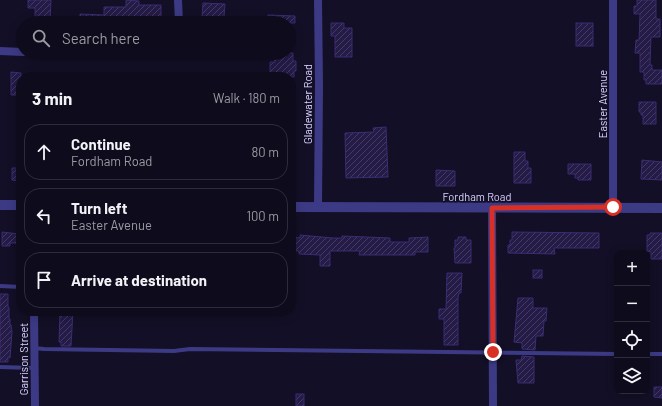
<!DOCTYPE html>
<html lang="en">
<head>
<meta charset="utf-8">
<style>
  body { margin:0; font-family:Barlow,sans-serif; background:#1c1929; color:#f1f3f6 }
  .controls { position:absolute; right:12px; bottom:12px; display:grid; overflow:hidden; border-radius:8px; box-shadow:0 2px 10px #0003 }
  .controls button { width:36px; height:36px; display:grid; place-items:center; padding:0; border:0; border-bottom:1px solid #2e2b3b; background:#0e0b1c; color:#f1f3f6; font:20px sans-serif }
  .stop { position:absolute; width:12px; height:12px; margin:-9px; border:3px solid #d93025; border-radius:50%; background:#fff }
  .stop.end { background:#d93025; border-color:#fff; box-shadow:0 1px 4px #0008 }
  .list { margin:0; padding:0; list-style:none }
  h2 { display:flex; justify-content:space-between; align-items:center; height:52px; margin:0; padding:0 16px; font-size:17px }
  h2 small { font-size:13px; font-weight:400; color:#9b9ba3 }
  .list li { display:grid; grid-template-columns:26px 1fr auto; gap:12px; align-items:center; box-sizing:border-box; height:56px; margin:0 8px 8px; padding:0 8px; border:1px solid #2e2b3b; border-radius:16px }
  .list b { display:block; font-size:15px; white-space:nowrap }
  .list p { margin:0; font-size:13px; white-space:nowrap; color:#9b9ba3 }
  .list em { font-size:13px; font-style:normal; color:#9b9ba3 }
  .icon { flex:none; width:22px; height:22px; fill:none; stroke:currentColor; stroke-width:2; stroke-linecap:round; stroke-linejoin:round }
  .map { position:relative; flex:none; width:662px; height:406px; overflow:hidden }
  .search { position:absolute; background:#0e0b1c; box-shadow:0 2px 10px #0003; left:16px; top:16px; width:280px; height:44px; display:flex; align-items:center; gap:10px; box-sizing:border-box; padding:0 14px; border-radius:22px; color:#9b9ba3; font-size:15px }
  .panel { position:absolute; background:#0e0b1c; box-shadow:0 2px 10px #0003; left:16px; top:72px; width:280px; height:244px; border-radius:16px }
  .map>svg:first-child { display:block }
  .building { fill:url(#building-hatch); stroke:#3b2d73 }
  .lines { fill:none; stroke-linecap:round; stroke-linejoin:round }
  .service { stroke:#3d3a85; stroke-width:4 }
  .minor { stroke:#3d3a85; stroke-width:8 }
  .tertiary { stroke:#3d3a85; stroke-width:10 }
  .route { stroke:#d93025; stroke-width:5 }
  .labels { text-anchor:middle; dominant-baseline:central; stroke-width:3; stroke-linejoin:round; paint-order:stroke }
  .street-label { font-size:11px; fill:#d9d4ff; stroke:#130f26 }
</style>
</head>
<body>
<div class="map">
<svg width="662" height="406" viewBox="0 0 662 406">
  <defs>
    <pattern id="building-hatch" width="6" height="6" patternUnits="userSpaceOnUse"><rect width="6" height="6" fill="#241b47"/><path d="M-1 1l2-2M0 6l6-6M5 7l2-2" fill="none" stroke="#433b63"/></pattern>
  </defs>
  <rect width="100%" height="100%" fill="#130f26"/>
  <!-- building -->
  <g class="building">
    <path d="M 28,0 L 51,0 L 50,22 L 35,22 L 35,8 L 28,8 Z"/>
    <path d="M 126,0 L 139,1 L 139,5 L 161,5 L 161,19 L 139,19 L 139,23 L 80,23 L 80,14 L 104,15 L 104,7 L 126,7 Z"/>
    <path d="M 637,0 L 656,0 L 656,19 L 660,19 L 660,37 L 651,37 L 650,65 L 652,65 L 652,70 L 662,70 L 662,84 L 646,84 L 646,80 L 644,80 L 644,72 L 640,72 L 640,53 L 635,53 L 636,40 L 639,40 L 640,14 L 634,14 L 634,6 L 637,6 Z"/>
    <path d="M 203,3 L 225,4 L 224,17 L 213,17 L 213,23 L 204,23 L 204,17 L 202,17 Z"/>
    <path d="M 268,15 L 295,16 L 295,23 L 268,23 Z"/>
    <path d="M 331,23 L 344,23 L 344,28 L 352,28 L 352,57 L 335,57 L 335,36 L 331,36 Z"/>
    <rect x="576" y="23" width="17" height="23"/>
    <path d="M 271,53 L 293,53 L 293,61 L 296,61 L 296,71 L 294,71 L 294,77 L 272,77 L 272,74 L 270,74 L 270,62 L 275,62 Z"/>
    <path d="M 11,72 L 21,73 L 21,90 L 19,90 L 19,95 L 11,95 Z"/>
    <path d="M 639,102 L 656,102 L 656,124 L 643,124 L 643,115 L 641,115 L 641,112 L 639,112 Z"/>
    <path d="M 386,127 L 388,177 L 346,178 L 345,133 L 374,132 L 373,128 Z"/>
    <path d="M 514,152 L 525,152 L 525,161 L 528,161 L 528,168 L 531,168 L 531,183 L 514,183 Z"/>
    <path d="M 642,160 L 662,162 L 662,180 L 641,179 Z"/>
    <path d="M 568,164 L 591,164 L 591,180 L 578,180 L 578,178 L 575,178 L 575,174 L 568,174 Z"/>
    <path d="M 12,168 L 21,168 L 21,181 L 12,180 Z"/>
    <path d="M 436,170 L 455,171 L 455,186 L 436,186 Z"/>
    <path d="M 2,232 L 19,234 L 19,243 L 10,243 L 10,246 L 2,246 Z"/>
    <path d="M 512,232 L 599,233 L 599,248 L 554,248 L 555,254 L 508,253 L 508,245 L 510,245 L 510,240 L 512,240 Z"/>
    <path d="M 650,233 L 662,233 L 662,259 L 651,259 L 651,252 L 647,251 L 647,235 L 650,235 Z"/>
    <path d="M 300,235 L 333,238 L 342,238 L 342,236 L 390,238 L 390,242 L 409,242 L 409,238 L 428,237 L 428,252 L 415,252 L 415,255 L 359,255 L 360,251 L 330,251 L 330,266 L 320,266 L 320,255 L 299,254 L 299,251 L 291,251 L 291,237 L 300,238 Z"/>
    <path d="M 458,237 L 466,237 L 466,240 L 471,240 L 471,263 L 455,263 L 454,248 L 455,248 L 455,240 L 458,240 Z"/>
    <rect x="533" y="270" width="9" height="8"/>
    <path d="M 447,273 L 462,273 L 461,293 L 459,293 L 458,298 L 458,345 L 444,345 L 444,319 L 439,319 L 439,309 L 446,309 Z"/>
    <path d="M 0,294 L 8,294 L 8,307 L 9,307 L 9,319 L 10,319 L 10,325 L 11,325 L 12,332 L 10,358 L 8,357 L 8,362 L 0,362 Z"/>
    <path d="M 518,298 L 533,298 L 533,308 L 547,308 L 546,321 L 544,321 L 543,336 L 536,336 L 535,350 L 522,349 L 522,343 L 514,342 Z"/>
    <path d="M 60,311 L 73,311 L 71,346 L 61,346 L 61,342 L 59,342 Z"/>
    <path d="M 522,356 L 534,357 L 534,383 L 518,383 L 516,360 L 521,360 Z"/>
    <path d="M 654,387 L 662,387 L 662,398 L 654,397 Z"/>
    <rect x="296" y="394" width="8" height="12"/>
  </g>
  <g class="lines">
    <!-- service -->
    <g class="service">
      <path d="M 0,286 L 21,287"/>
      <path d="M 34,348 L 44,349 L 174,351 L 190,349 L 617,354"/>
      <path d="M 647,354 L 662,354"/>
      <path d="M 0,367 L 34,368"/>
    </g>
    <!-- minor -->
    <g class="minor">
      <path d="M 178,0 L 179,23"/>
      <path d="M 0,51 L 23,52"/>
      <path d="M 318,207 L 319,85 L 318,0"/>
      <path d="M 613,207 L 613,0"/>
      <path d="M 492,208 L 493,406"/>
      <path d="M 34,311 L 35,406"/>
    </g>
    <!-- tertiary -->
    <g class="tertiary">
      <path d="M 0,205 L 21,205"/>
      <path d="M 291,207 L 662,208"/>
    </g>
  </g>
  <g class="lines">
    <!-- route -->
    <path class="route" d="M 493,352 L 492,208 L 613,207"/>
  </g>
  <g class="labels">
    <!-- street labels -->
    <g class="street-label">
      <text transform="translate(307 104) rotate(-90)">Gladewater Road</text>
      <text transform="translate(602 104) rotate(-90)">Easter Avenue</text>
      <text x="477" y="196">Fordham Road</text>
      <text transform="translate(23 359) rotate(-90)">Garrison Street</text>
    </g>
  </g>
</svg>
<div class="controls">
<button>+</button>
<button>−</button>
<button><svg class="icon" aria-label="locate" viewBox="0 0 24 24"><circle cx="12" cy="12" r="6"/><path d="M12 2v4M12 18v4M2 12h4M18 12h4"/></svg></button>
<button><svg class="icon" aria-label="layers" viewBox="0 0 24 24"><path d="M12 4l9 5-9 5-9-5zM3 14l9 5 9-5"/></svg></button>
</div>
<div class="stop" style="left:613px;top:207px"></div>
<div class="stop end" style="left:493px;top:352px"></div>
<div class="search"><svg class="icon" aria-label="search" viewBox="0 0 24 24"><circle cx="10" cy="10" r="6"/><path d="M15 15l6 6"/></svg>Search here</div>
<section class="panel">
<h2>3 min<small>Walk · 180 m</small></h2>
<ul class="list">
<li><svg class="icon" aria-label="ahead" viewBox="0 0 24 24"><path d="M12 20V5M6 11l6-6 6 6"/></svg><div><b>Continue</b><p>Fordham Road</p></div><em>80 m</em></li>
<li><svg class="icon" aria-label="left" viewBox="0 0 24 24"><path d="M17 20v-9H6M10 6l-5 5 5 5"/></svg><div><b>Turn left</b><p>Easter Avenue</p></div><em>100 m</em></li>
<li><svg class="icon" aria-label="arrive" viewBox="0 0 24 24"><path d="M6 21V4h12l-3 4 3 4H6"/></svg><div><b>Arrive at destination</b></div></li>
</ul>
</section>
</div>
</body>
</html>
